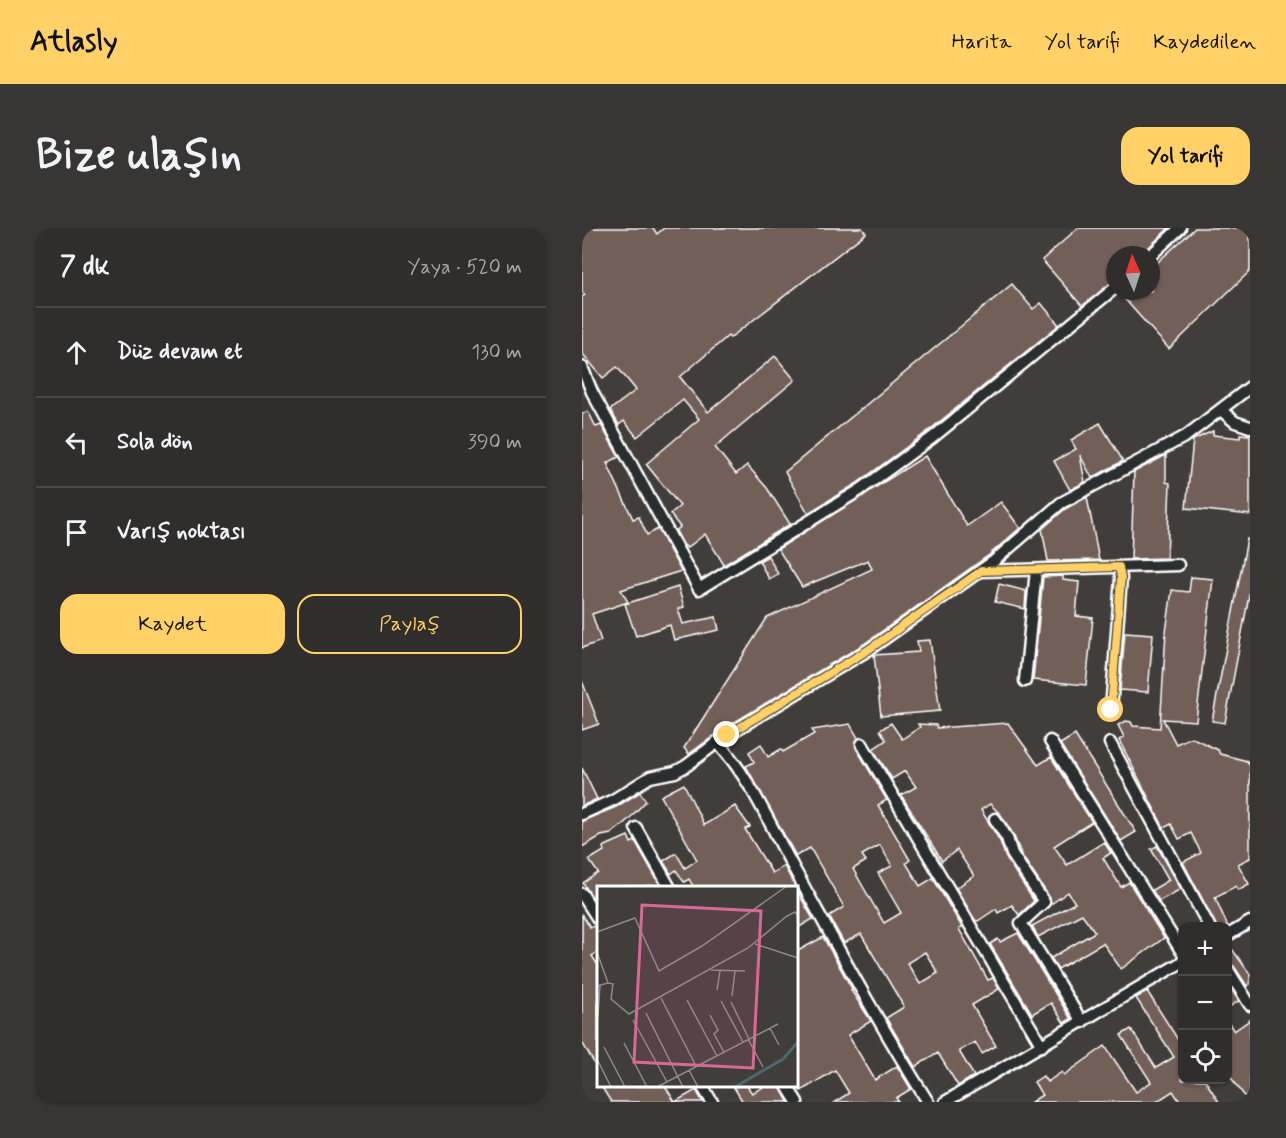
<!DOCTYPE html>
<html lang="tr">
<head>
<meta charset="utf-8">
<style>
  body { margin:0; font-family:Mynerve,sans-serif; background:#383634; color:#f1f3f6 }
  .controls { position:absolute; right:18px; bottom:18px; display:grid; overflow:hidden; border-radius:12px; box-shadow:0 2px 4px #0004 }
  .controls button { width:54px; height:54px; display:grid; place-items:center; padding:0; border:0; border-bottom:2px solid #4b4a48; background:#302e2c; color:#f1f3f6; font:30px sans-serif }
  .compass { position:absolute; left:524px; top:18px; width:54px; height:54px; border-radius:50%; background:#302e2c; box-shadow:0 2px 4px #0004; rotate:357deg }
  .stop { position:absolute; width:18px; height:18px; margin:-14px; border:4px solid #ffd166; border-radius:50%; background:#fff }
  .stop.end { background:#ffd166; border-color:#fff; box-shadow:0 2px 6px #0008 }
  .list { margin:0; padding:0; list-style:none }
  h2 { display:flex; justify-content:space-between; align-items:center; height:78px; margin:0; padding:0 24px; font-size:26px }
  h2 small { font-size:20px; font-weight:400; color:#a8a8a9 }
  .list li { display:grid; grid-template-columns:39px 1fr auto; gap:18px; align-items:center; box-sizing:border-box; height:90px; padding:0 24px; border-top:2px solid #4b4a48 }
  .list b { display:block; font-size:22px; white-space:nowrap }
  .list em { font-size:20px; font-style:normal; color:#a8a8a9 }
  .actions { display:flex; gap:12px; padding:18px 24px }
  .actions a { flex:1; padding:14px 0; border:2px solid #ffd166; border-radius:18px; text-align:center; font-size:21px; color:#ffd166 }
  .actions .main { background:#ffd166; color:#111 }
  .icon { flex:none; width:33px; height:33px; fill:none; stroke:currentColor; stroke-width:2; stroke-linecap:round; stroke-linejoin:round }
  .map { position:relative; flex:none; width:668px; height:874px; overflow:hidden; border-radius:18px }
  header { display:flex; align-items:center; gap:36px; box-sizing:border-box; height:84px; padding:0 30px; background:#ffd166; color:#111 }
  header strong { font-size:28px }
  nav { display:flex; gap:33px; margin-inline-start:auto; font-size:21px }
  .intro { display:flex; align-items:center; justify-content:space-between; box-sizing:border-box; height:144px; padding:0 36px }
  h1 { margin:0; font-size:42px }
  .button { padding:15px 27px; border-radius:18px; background:#ffd166; color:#111; font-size:21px; font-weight:700 }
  main { display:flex; gap:36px; padding:0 36px }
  aside { flex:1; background:#302e2c; border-radius:18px; box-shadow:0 2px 4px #0004 }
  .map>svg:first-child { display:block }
  .building { fill:#726159; stroke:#fff; stroke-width:1.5; fill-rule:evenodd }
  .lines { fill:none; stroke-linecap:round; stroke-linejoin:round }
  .minor-casing { stroke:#fff; stroke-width:15 }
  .minor { stroke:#2a2d2e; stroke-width:10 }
  .route { stroke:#ffd166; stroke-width:8 }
  .inset-river { fill:none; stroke:#4b696f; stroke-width:3 }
  .inset-road { fill:none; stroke:#8c8b89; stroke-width:1.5 }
  .view { fill:#d76994; fill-opacity:0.15; stroke:#d76994; stroke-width:3 }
  .inset-edge { fill:none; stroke:#fff; stroke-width:3 }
</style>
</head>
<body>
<header>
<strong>Atlasly</strong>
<nav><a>Harita</a><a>Yol tarifi</a><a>Kaydedilen</a></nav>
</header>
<div class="intro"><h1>Bize ulaşın</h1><a class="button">Yol tarifi</a></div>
<main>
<aside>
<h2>7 dk<small>Yaya · 520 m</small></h2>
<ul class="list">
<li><svg class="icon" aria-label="ahead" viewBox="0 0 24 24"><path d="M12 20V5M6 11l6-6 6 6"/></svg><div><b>Düz devam et</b></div><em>130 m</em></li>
<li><svg class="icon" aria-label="left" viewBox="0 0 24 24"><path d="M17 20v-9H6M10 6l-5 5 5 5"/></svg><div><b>Sola dön</b></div><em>390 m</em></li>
<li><svg class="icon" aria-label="arrive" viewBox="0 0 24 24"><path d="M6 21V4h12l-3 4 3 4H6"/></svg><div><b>Varış noktası</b></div></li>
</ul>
<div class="actions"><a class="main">Kaydet</a><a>Paylaş</a></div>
</aside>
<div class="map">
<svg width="668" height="874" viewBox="0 0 668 874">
  <rect width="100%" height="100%" fill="#403d3b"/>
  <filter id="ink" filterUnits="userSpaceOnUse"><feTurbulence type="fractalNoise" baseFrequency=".0167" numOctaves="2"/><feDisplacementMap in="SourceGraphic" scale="12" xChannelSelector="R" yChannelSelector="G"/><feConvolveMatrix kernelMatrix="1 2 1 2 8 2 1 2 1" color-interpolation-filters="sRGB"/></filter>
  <g filter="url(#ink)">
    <!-- building -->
    <g class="building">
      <path d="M 0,0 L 71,0 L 75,6 L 82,0 L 280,0 L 284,5 L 148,110 L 146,108 L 98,149 L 126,184 L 193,128 L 213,152 L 133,219 L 154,246 L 165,237 L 185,260 L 208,296 L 142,337 L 123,306 L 105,320 L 101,316 L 94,303 L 98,299 L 88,286 L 98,278 L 64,236 L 117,191 L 101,172 L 55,209 L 42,193 L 37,197 L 28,182 L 54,162 L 35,139 L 21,150 L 0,125 L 0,69 L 3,67 L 0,64 Z"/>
      <path d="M 496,0 L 587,0 L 564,22 L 562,27 L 533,27 L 533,53 L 500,78 L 460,32 Z"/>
      <path d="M 613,0 L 668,0 L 668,43 L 587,121 L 539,67 L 543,63 L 569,63 L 569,40 Z"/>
      <path d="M 430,56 L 451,81 L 459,75 L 477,97 L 345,204 L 274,256 L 226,285 L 203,244 Z"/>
      <path d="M 6,183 L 14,199 L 19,197 L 37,229 L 25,235 L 51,291 L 57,289 L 65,307 L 76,301 L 99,343 L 39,362 L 46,374 L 10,386 L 19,413 L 0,420 L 0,186 Z"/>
      <path d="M 518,195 L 541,233 L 510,250 L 498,227 L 503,254 L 488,262 L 472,233 L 494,221 L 489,212 Z"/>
      <path d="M 631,203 L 631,207 L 658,210 L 658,206 L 668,207 L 668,287 L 604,280 L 611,212 Z"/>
      <path d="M 584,227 L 584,254 L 588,255 L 585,330 L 549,331 L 552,244 Z"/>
      <path d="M 343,228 L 385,298 L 419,274 L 438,300 L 407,327 L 282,416 L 141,501 L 107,526 L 102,520 L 185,390 L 290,341 L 286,332 L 220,359 L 196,321 Z"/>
      <path d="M 505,269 L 517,332 L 466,333 L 460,301 L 483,281 Z"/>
      <path d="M 665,311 L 668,311 L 668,362 L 643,495 L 630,493 Z"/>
      <path d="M 186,328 L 196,346 L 187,351 L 177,333 Z"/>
      <path d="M 481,348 L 481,352 L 497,354 L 494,388 L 511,390 L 504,457 L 451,452 L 461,349 Z"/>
      <path d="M 609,349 L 631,351 L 614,493 L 581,491 L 594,516 L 609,509 L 636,522 L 638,526 L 665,533 L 668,538 L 668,630 L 656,636 L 667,656 L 656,662 L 654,658 L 633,669 L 646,699 L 635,699 L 601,634 L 619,625 L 609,605 L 597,611 L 589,596 L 582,600 L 537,512 L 542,509 L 536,497 L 544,493 L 549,494 L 551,498 L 578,500 L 584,404 L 590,362 L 607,364 Z"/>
      <path d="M 417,356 L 444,363 L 443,381 L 413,374 Z"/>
      <path d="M 96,359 L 102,379 L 96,381 L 101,396 L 134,389 L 137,402 L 92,412 L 88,397 L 54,408 L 43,376 Z"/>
      <path d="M 543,404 L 571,406 L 566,464 L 538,462 Z"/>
      <path d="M 348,412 L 358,483 L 299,488 L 292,427 L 337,424 L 335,413 Z"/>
      <path d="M 0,453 L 17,496 L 0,502 Z"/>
      <path d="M 309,495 L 320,511 L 338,499 L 336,496 L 354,497 L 355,500 L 426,495 L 456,537 L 469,529 L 510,594 L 472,618 L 485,637 L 522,614 L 529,625 L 521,630 L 539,659 L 547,654 L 582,710 L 539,741 L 521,715 L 476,741 L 469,730 L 513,704 L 500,686 L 456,709 L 450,698 L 493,675 L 486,664 L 469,676 L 468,670 L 440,628 L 431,606 L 419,587 L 408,576 L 399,582 L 418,613 L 424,630 L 452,673 L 437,687 L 430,677 L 416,685 L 414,681 L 396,693 L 393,692 L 374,660 L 392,648 L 375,622 L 360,633 L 319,567 L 334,559 L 323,543 L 310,551 L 291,521 L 304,512 L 298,502 Z"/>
      <path d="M 268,496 L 276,510 L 274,520 L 305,572 L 296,577 L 328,632 L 324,635 L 338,658 L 351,650 L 380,699 L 377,701 L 406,752 L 411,750 L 417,761 L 390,777 L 414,818 L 400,826 L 393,814 L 377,823 L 392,848 L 376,858 L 356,825 L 333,839 L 304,790 L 322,779 L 279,706 L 262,715 L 247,688 L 262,679 L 228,620 L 214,628 L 164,538 L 172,534 L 167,524 L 179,516 L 186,529 L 199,521 L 201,524 L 232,506 L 230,502 ZM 298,617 L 310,638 L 296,645 L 319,685 L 302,695 L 271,641 L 284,633 L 280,627 ZM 343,724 L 356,745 L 338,756 L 325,735 Z"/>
      <path d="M 493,507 L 554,604 L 539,613 L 478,516 Z"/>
      <path d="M 0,540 L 15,571 L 0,578 Z"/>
      <path d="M 102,556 L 122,597 L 153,578 L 168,599 L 163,601 L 190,645 L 202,638 L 214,660 L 112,660 L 107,651 L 102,654 L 94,642 L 89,646 L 81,633 L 94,625 L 103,640 L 115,632 L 79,568 Z"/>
      <path d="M 58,564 L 64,573 L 47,591 L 29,606 L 19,608 L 0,619 L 0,593 L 34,579 Z"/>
      <path d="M 46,608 L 49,615 L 53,613 L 78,657 L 16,660 L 16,678 L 1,655 L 16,645 L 7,632 L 22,623 L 21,619 Z"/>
      <path d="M 575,618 L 599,661 L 577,673 L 570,662 L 587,652 L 569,621 Z"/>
      <path d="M 214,661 L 231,691 L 214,701 Z"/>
      <path d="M 0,687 L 8,699 L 16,698 L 16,724 L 10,728 L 16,737 L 16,842 L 0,814 Z"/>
      <path d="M 436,705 L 489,791 L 482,795 L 469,775 L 450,786 L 408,716 L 416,711 L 418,714 Z"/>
      <path d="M 241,709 L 270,761 L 269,762 L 289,793 L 266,807 L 293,852 L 315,838 L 329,861 L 314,870 L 317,874 L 253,874 L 267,865 L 253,842 L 219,863 L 214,856 L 214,724 Z"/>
      <path d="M 645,714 L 668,746 L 668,756 L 665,758 L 652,738 L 645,735 Z"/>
      <path d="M 645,755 L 657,773 L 645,780 Z"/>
      <path d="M 565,763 L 600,818 L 600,852 L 623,852 L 637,874 L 598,874 L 591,863 L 574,874 L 449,874 L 460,867 L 452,854 L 461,848 L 465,854 L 480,844 L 482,847 L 523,818 L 554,864 L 569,854 L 539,807 L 549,801 L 574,840 L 592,829 L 554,770 Z"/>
      <path d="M 668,792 L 668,874 L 667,874 L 645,844 L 645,793 L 652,803 Z"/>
      <path d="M 19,858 L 83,858 L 93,874 L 29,874 Z"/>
      <path d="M 151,858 L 165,858 L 170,865 L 183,858 L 198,858 L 206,874 L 161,874 Z"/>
      <path d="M 114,862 L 121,874 L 93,874 Z"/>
    </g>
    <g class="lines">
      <!-- minor casing -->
      <g class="minor-casing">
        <g id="minor">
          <path d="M 569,27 L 598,0"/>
          <path d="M 0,139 L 10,164 L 117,361 L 278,262 L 350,210 L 533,60"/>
          <path d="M 640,183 L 653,194 L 668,199"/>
          <path d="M 399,343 L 596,337"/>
          <path d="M 443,453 L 454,342"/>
          <path d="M 529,482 L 539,350 L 537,339"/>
          <path d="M 468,513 L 600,724"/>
          <path d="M 135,514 C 168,549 188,597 211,639 C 255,718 298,798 346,874"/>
          <path d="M 528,515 L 627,698"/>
          <path d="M 280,516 L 460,818"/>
          <path d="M 0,586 L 31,572 L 68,549 L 93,544 L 104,538 L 145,507 L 286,422 L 412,333 L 479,275 L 604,208 L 668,159"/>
          <path d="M 413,591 L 425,610 L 430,626 L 462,674 L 439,695 L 500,794"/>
          <path d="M 54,600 L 88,660"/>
          <path d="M 0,666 L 16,691"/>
          <path d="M 646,707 L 668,694"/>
          <path d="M 646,742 L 668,777"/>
          <path d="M 120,858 L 130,874"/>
          <path d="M 205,858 L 215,874"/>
          <path d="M 363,874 L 600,734"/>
        </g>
      </g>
      <!-- minor -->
      <use href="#minor" class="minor"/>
    </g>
  </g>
  <g class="lines" filter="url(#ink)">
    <!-- route -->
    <path class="route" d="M 145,507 L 286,422 L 399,343 L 537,339 L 539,350 L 529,482"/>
  </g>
  <!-- overview -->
  <g transform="translate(15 658)">
    <rect width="201" height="201" fill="#403d3b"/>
    <path class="inset-river" d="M 138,201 L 186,173 L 201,156"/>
    <path class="inset-road" d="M 0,46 L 38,32 L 62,85 L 105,60 L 190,0M 158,58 L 201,72M 0,66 L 11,97 L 0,100M 114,84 L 148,85M 11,97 L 16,98 L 14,113 L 32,128 L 151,62 L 190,30 L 198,26 L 201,31M 120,104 L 123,85M 135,110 L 138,85M 64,112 L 99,180M 90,114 L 120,170M 124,115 L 146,156M 134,116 L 152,153M 49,127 L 86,201M 113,129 L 121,144 L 117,148 L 127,166M 1,131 L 3,99M 36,134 L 70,196M 173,142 L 182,159M 151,153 L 166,181M 27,157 L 50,201M 7,161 L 28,201M 1,175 L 14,201M 92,184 L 101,201M 60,201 L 181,138"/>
    <path class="view" d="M 45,19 L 164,25 L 156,182 L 37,176 Z"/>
    <rect width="201" height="201" class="inset-edge"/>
  </g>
</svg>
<div class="controls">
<button>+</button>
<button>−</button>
<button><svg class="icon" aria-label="locate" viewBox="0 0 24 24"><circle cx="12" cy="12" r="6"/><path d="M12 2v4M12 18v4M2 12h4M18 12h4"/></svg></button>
</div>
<svg class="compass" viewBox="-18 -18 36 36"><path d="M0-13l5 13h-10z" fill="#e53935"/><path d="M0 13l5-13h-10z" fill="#a8a8a9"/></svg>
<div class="stop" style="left:529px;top:482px"></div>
<div class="stop end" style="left:145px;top:507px"></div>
</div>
</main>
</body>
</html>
